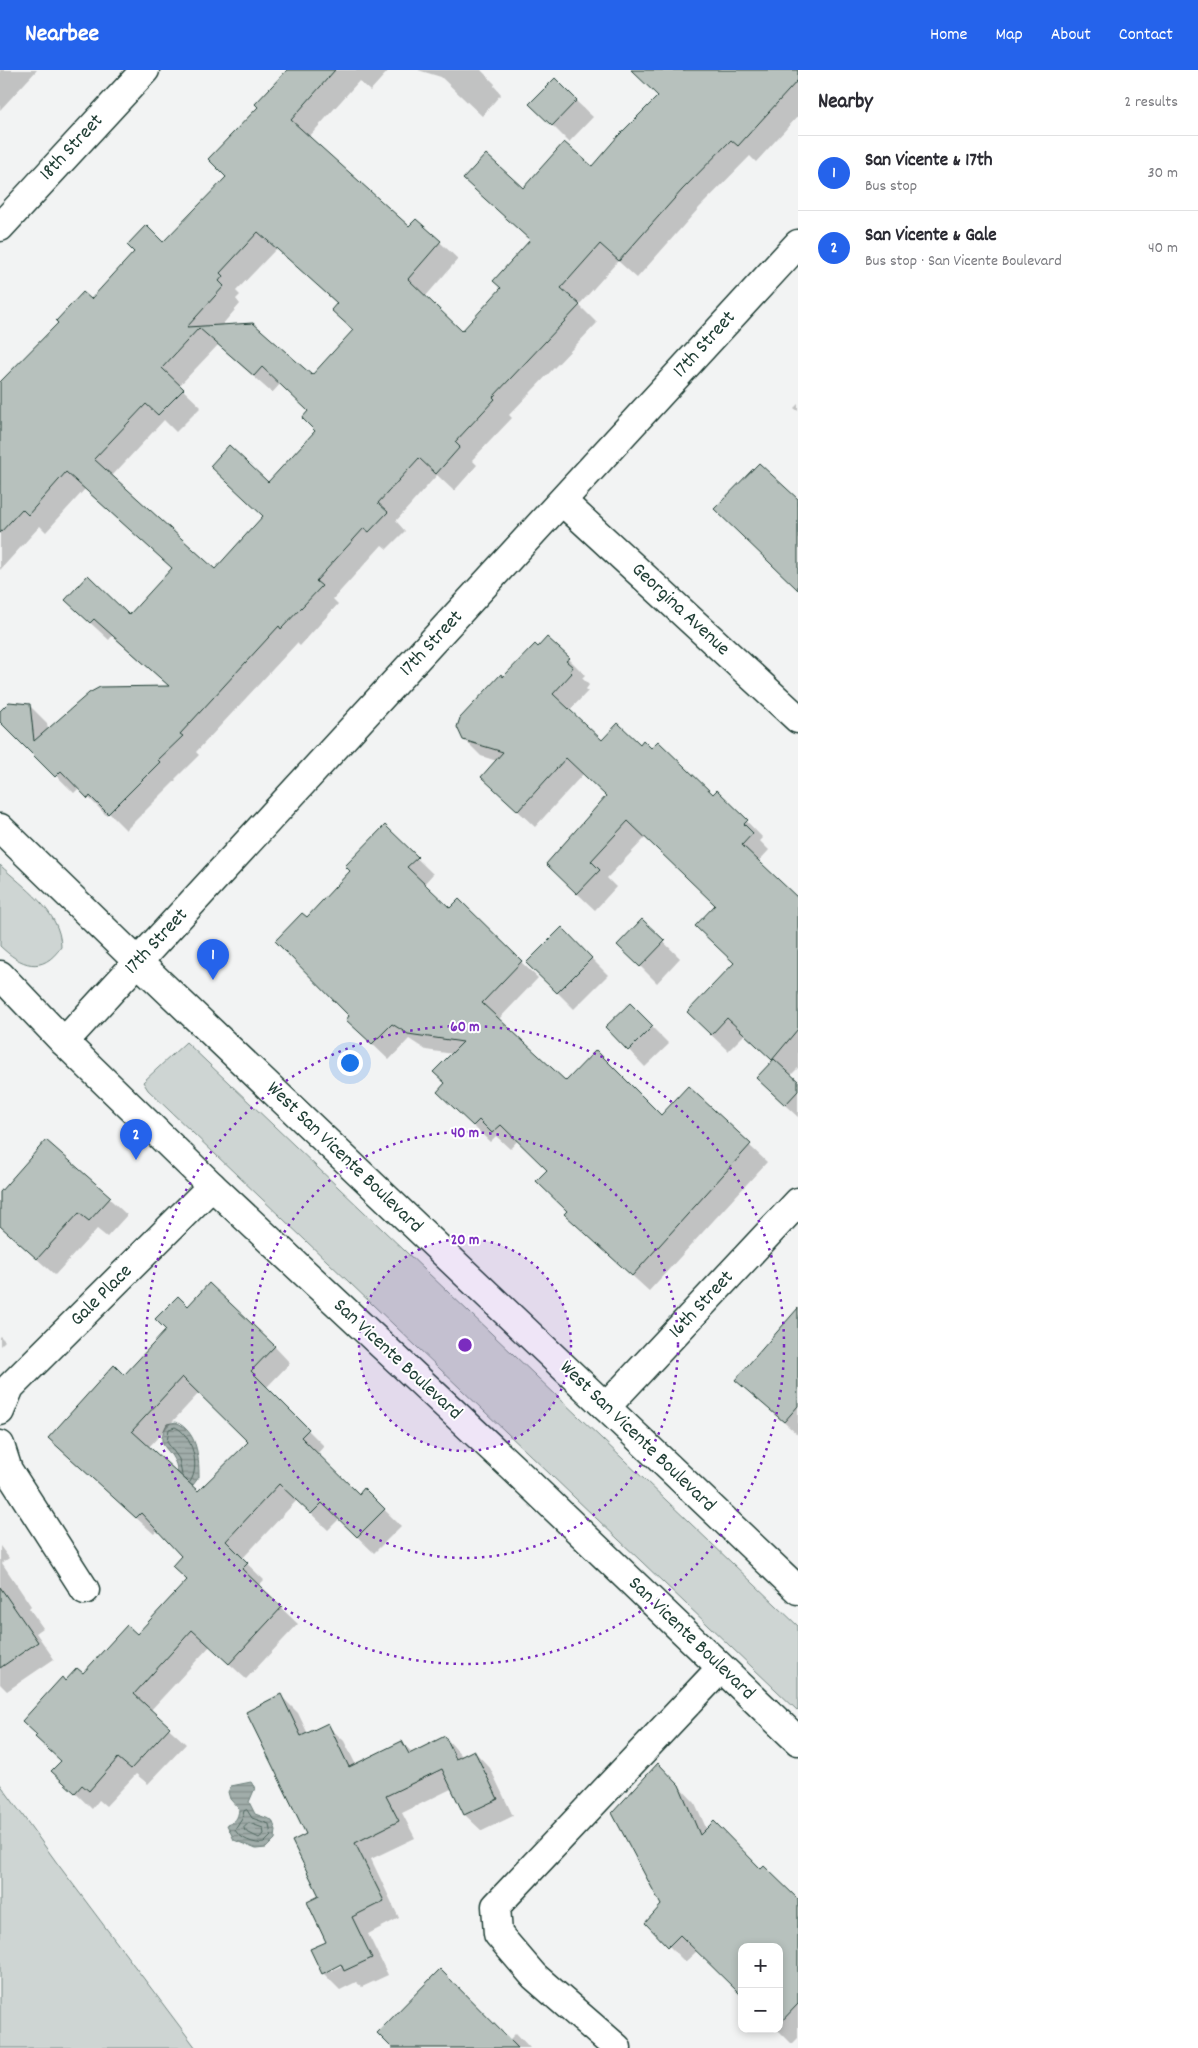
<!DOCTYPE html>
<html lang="en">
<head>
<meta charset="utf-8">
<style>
  body { margin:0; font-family:Dekko,sans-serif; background:#f7f7f7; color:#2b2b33 }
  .controls { position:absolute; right:15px; bottom:15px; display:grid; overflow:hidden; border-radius:10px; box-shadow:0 2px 8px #0003 }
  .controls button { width:45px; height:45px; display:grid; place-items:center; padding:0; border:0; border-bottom:1px solid #e1e1e2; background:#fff; color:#2b2b33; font:25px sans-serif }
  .you { position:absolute; left:349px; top:992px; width:18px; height:18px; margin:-12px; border:4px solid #fff; border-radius:50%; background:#1a73e8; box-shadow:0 0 0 8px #1a73e833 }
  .badge { display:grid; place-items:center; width:32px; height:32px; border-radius:50%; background:#2563eb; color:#fff; font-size:16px; font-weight:700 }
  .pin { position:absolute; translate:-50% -41px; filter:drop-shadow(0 1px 2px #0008) }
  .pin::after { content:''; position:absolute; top:26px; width:18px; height:15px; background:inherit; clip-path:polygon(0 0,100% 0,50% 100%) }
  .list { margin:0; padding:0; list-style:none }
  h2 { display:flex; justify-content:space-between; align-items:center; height:65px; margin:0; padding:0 20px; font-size:21px }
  h2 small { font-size:16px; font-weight:400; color:#7c7c81 }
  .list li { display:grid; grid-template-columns:32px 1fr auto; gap:15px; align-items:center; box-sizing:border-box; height:75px; padding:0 20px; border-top:1px solid #e1e1e2 }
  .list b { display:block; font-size:19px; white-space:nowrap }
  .list p { margin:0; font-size:16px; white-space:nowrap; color:#7c7c81 }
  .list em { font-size:16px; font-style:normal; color:#7c7c81 }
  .map { position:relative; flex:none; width:798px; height:1978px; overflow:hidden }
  header { display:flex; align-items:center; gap:30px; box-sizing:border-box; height:70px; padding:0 25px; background:#2563eb; color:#fff }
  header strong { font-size:24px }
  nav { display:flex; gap:28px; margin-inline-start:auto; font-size:18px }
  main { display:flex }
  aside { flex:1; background:#fff }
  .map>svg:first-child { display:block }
  .grass { fill:#ced5d3; stroke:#768984 }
  .water { fill:url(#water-rules); stroke:#6d807b }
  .shadow { fill:#0003; fill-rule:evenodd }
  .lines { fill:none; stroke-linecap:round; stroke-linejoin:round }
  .shore { stroke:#536a63; stroke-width:1 }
  .building { fill:#b7c1bd; stroke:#1f3d34; fill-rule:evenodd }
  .minor-casing { stroke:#1f3d34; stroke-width:31 }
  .major-casing { stroke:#1f3d34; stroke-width:31 }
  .minor { stroke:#fff; stroke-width:28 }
  .major { stroke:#fff; stroke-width:28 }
  .ring { fill:none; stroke:#7b2cbf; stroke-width:2.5; stroke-dasharray:2.5 5 }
  .labels { text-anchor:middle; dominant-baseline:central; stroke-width:4; stroke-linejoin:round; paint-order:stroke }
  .street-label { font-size:20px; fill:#1f3d34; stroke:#fff }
  .centre { fill:#7b2cbf; stroke:#fff; stroke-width:2.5 }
  .ring-label { font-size:15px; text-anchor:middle; font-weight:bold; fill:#7b2cbf; stroke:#fff; stroke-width:4; stroke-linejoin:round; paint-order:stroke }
</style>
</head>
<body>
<header>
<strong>Nearbee</strong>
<nav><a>Home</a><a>Map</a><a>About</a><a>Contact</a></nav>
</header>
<main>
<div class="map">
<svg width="798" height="1978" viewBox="0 0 798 1978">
  <defs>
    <pattern id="water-rules" width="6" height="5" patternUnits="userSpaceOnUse" patternTransform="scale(1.25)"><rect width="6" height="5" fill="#a1adaa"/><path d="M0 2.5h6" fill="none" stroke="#838e8b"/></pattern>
  </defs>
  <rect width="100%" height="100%" fill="#f2f3f3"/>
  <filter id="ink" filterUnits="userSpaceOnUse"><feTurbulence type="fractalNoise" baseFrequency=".02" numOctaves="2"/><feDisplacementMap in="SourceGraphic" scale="10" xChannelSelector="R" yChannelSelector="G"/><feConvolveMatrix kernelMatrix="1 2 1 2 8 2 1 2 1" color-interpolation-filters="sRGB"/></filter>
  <g filter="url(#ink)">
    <!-- grass -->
    <g class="grass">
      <path d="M 0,795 C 23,817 61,841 61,877 C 42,905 21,896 0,876 Z"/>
      <path d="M 186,972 L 798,1556 L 798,1641 L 148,1020 L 143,1012 Z"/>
      <path d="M 0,1714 L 57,1793 L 196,1978 L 0,1978 Z"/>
    </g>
    <!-- water -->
    <g class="water">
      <path d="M 176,1352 C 197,1362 199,1385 199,1407 L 190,1419 L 177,1413 C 177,1406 178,1398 175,1392 C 167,1374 155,1377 167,1354 Z"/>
      <path d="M 251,1712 L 255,1718 L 249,1732 L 255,1744 L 272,1750 L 276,1760 L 275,1769 L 266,1778 L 256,1779 L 234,1770 L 227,1755 C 235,1752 238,1749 239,1739 L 230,1729 L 228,1722 L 231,1716 Z"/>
    </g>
    <!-- shadow -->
    <g class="shadow">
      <path d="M 0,0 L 37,0 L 0,40 Z"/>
      <path d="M 289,0 L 389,0 L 370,21 L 359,11 L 308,68 L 409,158 L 416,150 L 458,189 L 425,227 L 463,263 L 502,218 L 531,171 L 465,109 L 523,120 L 592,98 L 659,26 L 632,0 L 798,0 L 798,46 L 756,92 L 750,86 L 699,138 L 637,208 L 618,191 L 579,235 L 597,253 L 509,345 L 512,348 L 472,390 L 477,395 L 454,421 L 437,405 L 396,451 L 405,461 L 387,479 L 382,475 L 333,529 L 338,534 L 300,576 L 297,573 L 196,682 L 199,685 L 175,709 L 176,710 L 126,760 L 109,743 L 106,745 L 79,718 L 74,723 L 0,650 L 0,643 L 29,635 L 47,653 L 48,661 L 170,617 L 112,566 L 109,570 L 84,547 L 129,547 L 173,499 L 85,419 L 46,462 L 40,456 L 0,500 L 0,314 L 91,231 L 163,174 L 228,107 L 260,37 ZM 277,178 L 338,234 L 333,240 L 354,261 L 312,306 L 221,256 L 240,234 L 236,229 L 240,225 L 236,221 ZM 218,275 L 272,323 L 280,314 L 310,341 L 316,361 L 268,413 L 265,447 L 216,501 L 111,407 L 164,350 L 176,362 L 201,337 L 179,316 Z"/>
      <path d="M 418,0 L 481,0 L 495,14 L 494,16 L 501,24 L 482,46 L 441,7 Z"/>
      <path d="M 576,31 L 593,47 L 569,72 L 548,51 Z"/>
      <path d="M 798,334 L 798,341 L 794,338 Z"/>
      <path d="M 538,579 L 569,589 L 585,605 L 582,608 L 589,615 L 586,619 L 588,621 L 569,641 L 602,672 L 640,676 L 713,726 L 717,721 L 763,768 L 760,771 L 769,780 L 758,792 L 795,827 L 798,824 L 798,998 L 790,1006 L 798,1012 L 798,1047 L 774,1025 L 774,991 L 745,964 L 728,981 L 705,959 L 735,893 L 716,835 L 646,767 L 607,808 L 616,817 L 595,840 L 564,811 L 607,726 L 583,704 L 535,757 L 482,707 L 497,691 L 481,686 L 464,669 L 504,608 Z"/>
      <path d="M 385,757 L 433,804 L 423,815 L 450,840 L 521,892 L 538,908 L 498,950 L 566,1013 L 661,1047 L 688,1018 L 767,1092 L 649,1221 L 583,1161 L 569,1142 L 549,1100 L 518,1070 L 510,1079 L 496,1066 L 490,1072 L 439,1022 L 447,1013 L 453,984 L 426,980 L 409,969 L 389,990 L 364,966 L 351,946 L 307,849 L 352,802 Z"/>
      <path d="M 642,851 L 680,888 L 657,913 L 619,875 Z"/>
      <path d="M 562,859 L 608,905 L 574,939 L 528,893 Z"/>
      <path d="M 630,935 L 669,974 L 645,997 L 607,957 Z"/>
      <path d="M 47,1071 L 127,1145 L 107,1167 L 97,1159 L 55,1205 L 0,1156 L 0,1124 Z"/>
      <path d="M 188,1238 L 274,1276 L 290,1293 L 266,1318 L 324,1376 L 317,1384 L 359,1425 L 364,1420 L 401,1456 L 374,1483 L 339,1449 L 328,1460 L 297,1430 L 242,1489 L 264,1510 L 258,1516 L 298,1554 L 246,1609 L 210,1576 L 150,1641 L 186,1674 L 148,1714 L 136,1704 L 106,1736 L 99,1730 L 92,1739 L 53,1701 L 62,1692 L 36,1667 L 65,1612 L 83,1605 L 137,1565 L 188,1510 L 183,1486 L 158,1459 L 154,1464 L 66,1384 L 124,1306 ZM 199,1323 L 250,1372 L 198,1423 L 148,1378 Z"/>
      <path d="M 798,1239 L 798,1365 L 737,1310 Z"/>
      <path d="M 0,1266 L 5,1271 L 0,1276 Z"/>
      <path d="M 0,1476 L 9,1488 L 2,1493 L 31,1536 L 29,1538 L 43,1558 L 36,1563 L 54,1589 L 7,1621 L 0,1614 Z"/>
      <path d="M 281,1626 L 298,1643 L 308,1664 L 327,1655 L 344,1671 L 356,1695 L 402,1673 L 413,1683 L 445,1667 L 463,1687 L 474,1681 L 490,1698 L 513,1746 L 482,1761 L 465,1745 L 453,1718 L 402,1743 L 415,1768 L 371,1789 L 399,1848 L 368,1864 L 388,1905 L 362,1917 L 356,1912 L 340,1920 L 323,1903 L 328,1872 ZM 346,1890 L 348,1893 L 328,1902 L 328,1899 Z"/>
      <path d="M 675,1712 L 695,1733 L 707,1760 L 798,1831 L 798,1968 L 792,1974 L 777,1959 L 779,1959 L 779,1877 L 742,1877 L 697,1881 L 685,1892 L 646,1853 L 662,1835 Z"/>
      <path d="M 516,1963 L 530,1978 L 393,1978 L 509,1970 Z"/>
    </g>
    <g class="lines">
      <!-- shore -->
      <g class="shore">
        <path d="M 182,1405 L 179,1389 L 167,1372 L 169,1359 L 175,1357 C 192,1364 201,1397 190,1412"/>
        <path d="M 247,1740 L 252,1748 L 269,1754 L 271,1766 L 264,1773 C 255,1775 239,1768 235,1760 L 242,1749 L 244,1741 Z"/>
        <path d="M 249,1753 L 263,1758 L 264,1764 L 259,1768 L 245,1761 L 244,1758 Z"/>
      </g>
    </g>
    <!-- building -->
    <g class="building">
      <path d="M 287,0 L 335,0 L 291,50 L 409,156 L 416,149 L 441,171 L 408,209 L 462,261 L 501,218 L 493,211 L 530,170 L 463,109 L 486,84 L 523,118 L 564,72 L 592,96 L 618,66 L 658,26 L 631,0 L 798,0 L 798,10 L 738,76 L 731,70 L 682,120 L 619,191 L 600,174 L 561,218 L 580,235 L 493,327 L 495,329 L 455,372 L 460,377 L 436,404 L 419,388 L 378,433 L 388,442 L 369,462 L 364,458 L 316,511 L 322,516 L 281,559 L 279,556 L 180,664 L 183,666 L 158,690 L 160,692 L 108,744 L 90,726 L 88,729 L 61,701 L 55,707 L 0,652 L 0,641 L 9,632 L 30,634 L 34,671 L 89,623 L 100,617 L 169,616 L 94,549 L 90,553 L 65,530 L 88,505 L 129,545 L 172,498 L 66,402 L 28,445 L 22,439 L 0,463 L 0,312 L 58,253 L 56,251 L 83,222 L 91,229 L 134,182 L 127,175 L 146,155 L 163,172 L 226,107 L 208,89 L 258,37 L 255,34 ZM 258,162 L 337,233 L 331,240 L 353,260 L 312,305 L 253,253 L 187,257 L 224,216 L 219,211 L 223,206 L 220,203 ZM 199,258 L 254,306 L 262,297 L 308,341 L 302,348 L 315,361 L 268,412 L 229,375 L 210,396 L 263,446 L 215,499 L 94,389 L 146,334 L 158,345 L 184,319 L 162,298 Z"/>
      <path d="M 555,8 L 577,30 L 552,56 L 529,34 Z"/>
      <path d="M 759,393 L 798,429 L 798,520 L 714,439 Z"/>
      <path d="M 547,567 L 570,588 L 566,591 L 573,597 L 570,601 L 572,603 L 553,624 L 602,670 L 618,653 L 640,674 L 643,670 L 651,678 L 658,671 L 713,724 L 717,720 L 748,750 L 744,754 L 753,763 L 742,775 L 798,828 L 798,959 L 772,990 L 727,948 L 711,965 L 687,942 L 734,893 L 695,856 L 715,835 L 628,751 L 591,791 L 600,800 L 577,824 L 546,794 L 606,726 L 566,688 L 518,741 L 481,707 L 503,682 L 463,670 L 457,657 L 460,648 L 501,604 L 503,607 L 535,574 L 538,577 Z"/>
      <path d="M 385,755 L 418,787 L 407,797 L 450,838 L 459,829 L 522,891 L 482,933 L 566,1011 L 596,980 L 661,1045 L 688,1016 L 751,1074 L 632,1206 L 564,1144 L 567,1141 L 536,1111 L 547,1100 L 501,1055 L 492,1063 L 479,1050 L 473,1056 L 437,1022 L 445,1013 L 433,1002 L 463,972 L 408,964 L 392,954 L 372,974 L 346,950 L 349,946 L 275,871 L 302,843 L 307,847 L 350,801 L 345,796 Z"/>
      <path d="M 642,849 L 665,871 L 640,897 L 617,875 Z"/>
      <path d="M 562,857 L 592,888 L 557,923 L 526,893 Z"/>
      <path d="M 630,933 L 653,956 L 628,981 L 605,957 Z"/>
      <path d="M 774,989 L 798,1011 L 798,1021 L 785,1035 L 756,1008 Z"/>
      <path d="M 46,1070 L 111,1127 L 89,1151 L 79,1143 L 37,1189 L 0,1156 L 0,1122 Z"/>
      <path d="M 209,1213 L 275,1276 L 251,1301 L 309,1359 L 301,1367 L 359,1424 L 364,1418 L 385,1439 L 357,1467 L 322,1433 L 311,1444 L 279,1414 L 226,1471 L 248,1493 L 242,1499 L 282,1537 L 229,1594 L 192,1560 L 134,1624 L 170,1657 L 131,1699 L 118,1688 L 89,1721 L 82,1715 L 75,1723 L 51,1701 L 61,1691 L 35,1667 L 37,1665 L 22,1651 L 62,1607 L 65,1611 L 77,1598 L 83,1603 L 127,1555 L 137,1564 L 187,1510 L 172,1496 L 181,1486 L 141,1443 L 136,1448 L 48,1368 L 114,1295 L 124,1305 L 166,1260 L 155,1249 L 178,1226 L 188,1236 ZM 182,1307 L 248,1372 L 198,1421 L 132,1361 Z"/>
      <path d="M 798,1238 L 798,1336 L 784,1352 L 735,1310 Z"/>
      <path d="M 0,1517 L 38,1572 L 0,1598 Z"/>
      <path d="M 281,1624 L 301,1666 L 328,1653 L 349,1697 L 402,1671 L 409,1684 L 445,1666 L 456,1689 L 474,1680 L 498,1729 L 464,1745 L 442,1699 L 386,1726 L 399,1751 L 355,1773 L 384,1831 L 352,1847 L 372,1888 L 344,1901 L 341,1894 L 322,1904 L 310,1879 L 326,1872 L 307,1832 L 319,1826 L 292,1771 L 306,1764 L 246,1642 Z"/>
      <path d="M 658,1693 L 679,1715 L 700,1765 L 714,1751 L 761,1799 L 764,1796 L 798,1829 L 798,1934 L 779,1954 L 779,1877 L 742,1877 L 742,1926 L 680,1865 L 668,1877 L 645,1853 L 661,1835 L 612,1743 Z"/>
      <path d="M 440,1899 L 518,1978 L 392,1978 L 377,1963 Z"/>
    </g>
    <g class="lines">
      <!-- minor casing -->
      <g class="minor-casing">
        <g id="minor">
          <path d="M 0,157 L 145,0"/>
          <path d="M 563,432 L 798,649"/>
          <path d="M 64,972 L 798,174"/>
          <path d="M 606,1337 L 798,1132"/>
          <path d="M 0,1341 L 10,1317 L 212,1116"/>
          <path d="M 0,1375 L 8,1400 L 85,1520"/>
          <path d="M 617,1978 L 534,1906 L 498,1864 L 496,1836 L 721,1598"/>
        </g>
      </g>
      <!-- major casing -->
      <g class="major-casing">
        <g id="major">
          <path d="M 0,758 L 138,892 L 798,1520"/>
          <path d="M 0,905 L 64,972 L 212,1116 L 513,1398 L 798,1671"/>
        </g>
      </g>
      <!-- minor -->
      <use href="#minor" class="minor"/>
      <!-- major -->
      <use href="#major" class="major"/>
    </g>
  </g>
  <!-- distance rings -->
  <circle cx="465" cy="1275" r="106" fill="#7b2cbf" fill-opacity=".12"/>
  <g class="ring">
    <circle cx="465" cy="1275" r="106"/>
    <circle cx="465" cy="1275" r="213"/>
    <circle cx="465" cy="1275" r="319"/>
  </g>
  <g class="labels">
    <!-- street labels -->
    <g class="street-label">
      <text transform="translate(72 78) rotate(-47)">18th Street</text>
      <text transform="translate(705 275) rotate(-48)">17th Street</text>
      <text transform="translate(680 540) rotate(43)">Georgina Avenue</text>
      <text transform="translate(432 574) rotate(-47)">17th Street</text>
      <text transform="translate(157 872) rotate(-47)">17th Street</text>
      <text transform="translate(344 1088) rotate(44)">West San Vicente Boulevard</text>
      <text transform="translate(102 1226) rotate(-45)">Gale Place</text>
      <text transform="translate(702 1235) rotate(-47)">16th Street</text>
      <text transform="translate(397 1290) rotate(43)">San Vicente Boulevard</text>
      <text transform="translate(637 1367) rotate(44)">West San Vicente Boulevard</text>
      <text transform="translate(691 1569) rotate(44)">San Vicente Boulevard</text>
    </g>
  </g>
  <circle cx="465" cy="1275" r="8" class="centre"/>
  <g class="ring-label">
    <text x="465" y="961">60 m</text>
    <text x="465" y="1067">40 m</text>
    <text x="465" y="1174">20 m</text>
  </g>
</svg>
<div class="controls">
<button>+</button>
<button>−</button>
</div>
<div class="you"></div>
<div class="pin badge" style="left:213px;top:910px">1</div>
<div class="pin badge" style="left:136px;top:1090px">2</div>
</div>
<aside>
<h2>Nearby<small>2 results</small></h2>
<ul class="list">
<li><span class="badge">1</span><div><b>San Vicente &amp; 17th</b><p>Bus stop</p></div><em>30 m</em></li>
<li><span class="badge">2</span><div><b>San Vicente &amp; Gale</b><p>Bus stop · San Vicente Boulevard</p></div><em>40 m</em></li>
</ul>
</aside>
</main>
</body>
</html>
